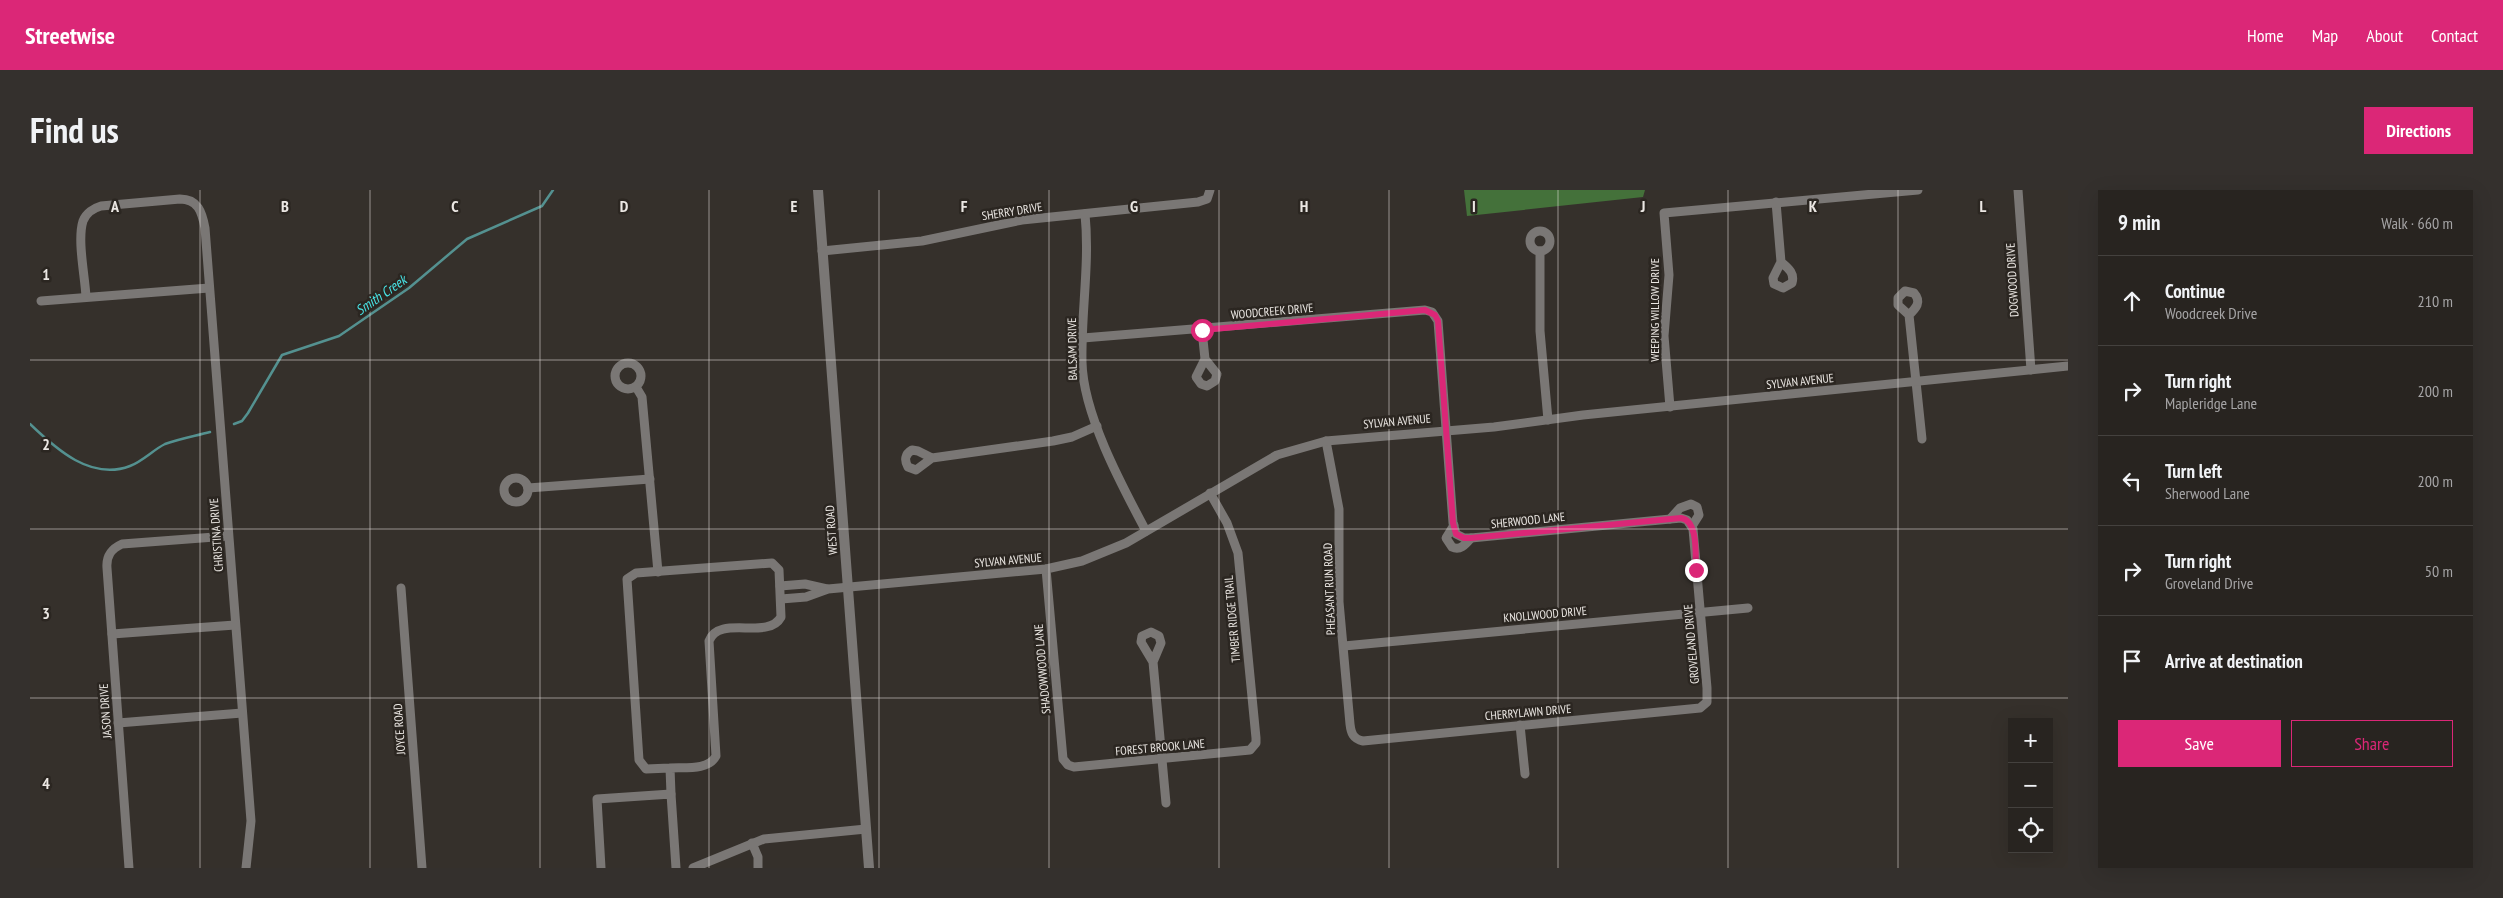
<!DOCTYPE html>
<html lang="en">
<head>
<meta charset="utf-8">
<style>
  body { margin:0; font-family:"PT Sans Narrow",sans-serif; background:#34302d; color:#f1f3f6 }
  .controls { position:absolute; right:15px; bottom:15px; display:grid; overflow:hidden; border-radius:0px; box-shadow:0 5px 20px #0002 }
  .controls button { width:45px; height:45px; display:grid; place-items:center; padding:0; border:0; border-bottom:1px solid #44413e; background:#282420; color:#f1f3f6; font:25px sans-serif }
  .stop { position:absolute; width:15px; height:15px; margin:-11px; border:4px solid #db2777; border-radius:50%; background:#fff }
  .stop.end { background:#db2777; border-color:#fff; box-shadow:0 1px 5px #0008 }
  .list { margin:0; padding:0; list-style:none }
  h2 { display:flex; justify-content:space-between; align-items:center; height:65px; margin:0; padding:0 20px; font-size:21px }
  h2 small { font-size:16px; font-weight:400; color:#a5a4a5 }
  .list li { display:grid; grid-template-columns:32px 1fr auto; gap:15px; align-items:center; box-sizing:border-box; height:90px; padding:0 20px; border-top:1px solid #44413e }
  .list b { display:block; font-size:19px; white-space:nowrap }
  .list p { margin:0; font-size:16px; white-space:nowrap; color:#a5a4a5 }
  .list em { font-size:16px; font-style:normal; color:#a5a4a5 }
  .actions { display:flex; gap:10px; padding:15px 20px }
  .actions a { flex:1; padding:11px 0; border:1px solid #db2777; border-radius:0px; text-align:center; font-size:18px; color:#db2777 }
  .actions .main { background:#db2777; color:#fff }
  .icon { flex:none; width:28px; height:28px; fill:none; stroke:currentColor; stroke-width:2; stroke-linecap:round; stroke-linejoin:round }
  .map { position:relative; flex:none; width:2038px; height:678px; overflow:hidden; border-radius:0px }
  header { display:flex; align-items:center; gap:30px; box-sizing:border-box; height:70px; padding:0 25px; background:#db2777; color:#fff }
  header strong { font-size:24px }
  nav { display:flex; gap:28px; margin-inline-start:auto; font-size:18px }
  .intro { display:flex; align-items:center; justify-content:space-between; box-sizing:border-box; height:120px; padding:0 30px }
  h1 { margin:0; font-size:35px }
  .button { padding:12px 22px; border-radius:0px; background:#db2777; color:#fff; font-size:18px; font-weight:700 }
  main { display:flex; gap:30px; padding:0 30px }
  aside { flex:1; background:#282420; border-radius:0px; box-shadow:0 5px 20px #0002 }
  .map>svg:first-child { display:block }
  .forest { fill:#44713a }
  .lines { fill:none; stroke-linecap:round; stroke-linejoin:round }
  .stream { stroke:#549190; stroke-width:2.5 }
  .minor { stroke:#7a7775; stroke-width:9 }
  .tertiary { stroke:#7a7775; stroke-width:10 }
  .route { stroke:#db2777; stroke-width:6 }
  .grid { fill:none; stroke:#ebe7e3; stroke-width:1; stroke-opacity:0.55 }
  .labels { text-anchor:middle; dominant-baseline:central; stroke-width:5; stroke-linejoin:round; paint-order:stroke }
  .street-label { font-size:12px; fill:#ebe7e3; stroke:#2b2621 }
  .water-label { font-size:14px; font-style:italic; fill:#48e4e6; stroke:#2b2621 }
  .grid-label { font-size:16px; text-anchor:middle; font-weight:bold; fill:#ebe7e3; stroke:#2b2621; stroke-width:5; stroke-linejoin:round; paint-order:stroke }
</style>
</head>
<body>
<header>
<strong>Streetwise</strong>
<nav><a>Home</a><a>Map</a><a>About</a><a>Contact</a></nav>
</header>
<div class="intro"><h1>Find us</h1><a class="button">Directions</a></div>
<main>
<div class="map">
<svg width="2038" height="678" viewBox="0 0 2038 678">
  <rect width="100%" height="100%" fill="#35302b"/>
  <!-- forest -->
  <path class="forest" d="M 1434,0 L 1615,0 L 1613,7 L 1437,26 Z"/>
  <g class="lines">
    <!-- stream -->
    <g class="stream">
      <path d="M 0,234 C 26,259 61,291 100,276 C 113,271 123,260 135,254 C 149,249 165,246 180,242"/>
      <path d="M 204,234 L 212,231 L 218,223 L 252,165 L 309,146 L 379,98 L 437,49 L 512,16 L 523,0"/>
    </g>
    <!-- minor -->
    <g class="minor">
      <path d="M 1988,0 L 2001,180"/>
      <path d="M 1746,12 L 1751,72 C 1758,78 1765,83 1762,93 L 1753,98 L 1744,94 L 1743,88 L 1751,72"/>
      <path d="M 1055,24 C 1060,73 1051,122 1052,172 C 1053,224 1092,296 1116,341"/>
      <circle cx="1510" cy="51" r="10"/>
      <path d="M 792,61 L 892,51 L 992,30 L 1168,12 L 1177,9 L 1180,0"/>
      <path d="M 1510,61 L 1510,141 L 1518,230"/>
      <path d="M 56,107 C 55,86 47,50 53,31 C 56,23 64,18 71,16 L 150,9 C 168,9 172,22 175,38 L 221,631 L 216,678"/>
      <path d="M 11,111 L 179,98"/>
      <path d="M 1879,125 L 1868,115 L 1868,108 L 1875,101 L 1884,103 C 1892,112 1886,118 1879,125 L 1892,249"/>
      <path d="M 1172,140 L 1175,169 L 1187,184 L 1185,191 L 1177,196 L 1171,194 L 1166,187 L 1175,169"/>
      <path d="M 1053,148 L 1395,120 L 1402,122 L 1408,131 L 1423,333 L 1426,344 L 1434,348 L 1441,348 L 1651,328 L 1657,330 L 1663,339 L 1677,498 L 1677,512 L 1670,518 L 1333,551 C 1323,549 1321,543 1320,534 L 1309,412 L 1309,319 L 1296,251"/>
      <circle cx="598" cy="186" r="13"/>
      <path d="M 606,197 L 612,207 L 628,382"/>
      <path d="M 1640,217 L 1634,146 L 1639,85 L 1634,23 L 1888,0"/>
      <path d="M 902,268 L 886,280 L 878,277 C 874,270 875,264 882,260 L 888,261 L 902,268 L 1023,251 L 1042,247 L 1067,236"/>
      <circle cx="486" cy="300" r="12"/>
      <path d="M 498,298 L 620,289"/>
      <path d="M 1640,329 L 1650,318 L 1661,314 L 1667,317 L 1669,325 L 1662,336"/>
      <path d="M 1424,335 L 1416,348 L 1422,357 C 1430,361 1435,355 1441,348"/>
      <path d="M 1016,379 L 1033,569 L 1038,575 L 1044,577 L 1220,560 L 1226,553 L 1226,548 L 1208,363 L 1197,333 L 1180,303"/>
      <path d="M 750,396 L 775,394 L 797,399"/>
      <path d="M 371,398 L 392,678"/>
      <path d="M 751,409 L 776,407 L 798,399 L 1016,379 L 1052,371 L 1096,353 L 1247,265 L 1296,251 L 1464,237 L 1553,225 L 2038,176"/>
      <path d="M 82,444 L 205,435"/>
      <path d="M 1314,456 L 1718,418"/>
      <path d="M 1123,472 L 1131,453 L 1129,446 L 1121,442 L 1112,446 L 1111,452 L 1123,472 L 1136,613"/>
      <path d="M 88,533 L 212,523"/>
      <path d="M 1490,535 L 1495,584"/>
      <path d="M 640,578 L 616,579 L 609,570 L 597,389 L 606,383 L 742,373 L 749,380 L 751,427 C 738,451 689,424 679,451 L 686,566 C 678,581 654,577 640,578 L 641,604"/>
      <path d="M 722,653 L 728,667 L 728,678"/>
      <path d="M 99,678 L 77,378 C 76,366 81,359 92,354 L 198,346"/>
      <path d="M 571,678 L 567,609 L 641,604 L 646,678"/>
      <path d="M 663,678 L 734,649 L 836,639"/>
    </g>
    <!-- tertiary -->
    <path class="tertiary" d="M 788,0 L 839,678"/>
  </g>
  <g class="lines">
    <!-- route -->
    <path class="route" d="M 1172,140 L 1395,120 L 1405,125 L 1408,131 L 1423,333 L 1426,344 L 1434,348 L 1441,348 L 1651,328 C 1669,331 1665,366 1666,380"/>
  </g>
  <!-- grid -->
  <path class="grid" d="M 170,0 L 170,678M 340,0 L 340,678M 510,0 L 510,678M 679,0 L 679,678M 849,0 L 849,678M 1019,0 L 1019,678M 1189,0 L 1189,678M 1359,0 L 1359,678M 1528,0 L 1528,678M 1698,0 L 1698,678M 1868,0 L 1868,678M 0,170 L 2038,170M 0,339 L 2038,339M 0,508 L 2038,508"/>
  <g class="labels">
    <!-- street labels -->
    <g class="street-label">
      <text transform="translate(982 21) rotate(-9)">SHERRY DRIVE</text>
      <text transform="translate(1982 90) rotate(-93)">DOGWOOD DRIVE</text>
      <text transform="translate(1624 120) rotate(-90)">WEEPING WILLOW DRIVE</text>
      <text transform="translate(1242 121) rotate(-5)">WOODCREEK DRIVE</text>
      <text transform="translate(1042 159) rotate(-91)">BALSAM DRIVE</text>
      <text transform="translate(1770 191) rotate(-6)">SYLVAN AVENUE</text>
      <text transform="translate(1367 231) rotate(-5)">SYLVAN AVENUE</text>
      <text transform="translate(1498 330) rotate(-6)">SHERWOOD LANE</text>
      <text transform="translate(801 340) rotate(-94)">WEST ROAD</text>
      <text transform="translate(186 345) rotate(-94)">CHRISTINA DRIVE</text>
      <text transform="translate(978 370) rotate(-5)">SYLVAN AVENUE</text>
      <text transform="translate(1299 399) rotate(-92)">PHEASANT RUN ROAD</text>
      <text transform="translate(1515 424) rotate(-5)">KNOLLWOOD DRIVE</text>
      <text transform="translate(1202 429) rotate(-95)">TIMBER RIDGE TRAIL</text>
      <text transform="translate(1661 454) rotate(-95)">GROVELAND DRIVE</text>
      <text transform="translate(1012 479) rotate(-95)">SHADOWWOOD LANE</text>
      <text transform="translate(75 521) rotate(-94)">JASON DRIVE</text>
      <text transform="translate(1498 522) rotate(-5)">CHERRYLAWN DRIVE</text>
      <text transform="translate(369 539) rotate(-94)">JOYCE ROAD</text>
      <text transform="translate(1130 557) rotate(-5)">FOREST BROOK LANE</text>
    </g>
    <!-- water labels -->
    <g class="water-label">
      <text transform="translate(351 105) rotate(-35)">Smith Creek</text>
    </g>
  </g>
  <g class="grid-label">
    <text x="85" y="22">A</text>
    <text x="255" y="22">B</text>
    <text x="425" y="22">C</text>
    <text x="594" y="22">D</text>
    <text x="764" y="22">E</text>
    <text x="934" y="22">F</text>
    <text x="1104" y="22">G</text>
    <text x="1274" y="22">H</text>
    <text x="1444" y="22">I</text>
    <text x="1613" y="22">J</text>
    <text x="1783" y="22">K</text>
    <text x="1953" y="22">L</text>
    <text x="16" y="90">1</text>
    <text x="16" y="260">2</text>
    <text x="16" y="429">3</text>
    <text x="16" y="599">4</text>
  </g>
</svg>
<div class="controls">
<button>+</button>
<button>−</button>
<button><svg class="icon" aria-label="locate" viewBox="0 0 24 24"><circle cx="12" cy="12" r="6"/><path d="M12 2v4M12 18v4M2 12h4M18 12h4"/></svg></button>
</div>
<div class="stop" style="left:1172px;top:140px"></div>
<div class="stop end" style="left:1666px;top:380px"></div>
</div>
<aside>
<h2>9 min<small>Walk · 660 m</small></h2>
<ul class="list">
<li><svg class="icon" aria-label="ahead" viewBox="0 0 24 24"><path d="M12 20V5M6 11l6-6 6 6"/></svg><div><b>Continue</b><p>Woodcreek Drive</p></div><em>210 m</em></li>
<li><svg class="icon" aria-label="right" viewBox="0 0 24 24"><path d="M7 20v-9h11M14 6l5 5-5 5"/></svg><div><b>Turn right</b><p>Mapleridge Lane</p></div><em>200 m</em></li>
<li><svg class="icon" aria-label="left" viewBox="0 0 24 24"><path d="M17 20v-9H6M10 6l-5 5 5 5"/></svg><div><b>Turn left</b><p>Sherwood Lane</p></div><em>200 m</em></li>
<li><svg class="icon" aria-label="right" viewBox="0 0 24 24"><path d="M7 20v-9h11M14 6l5 5-5 5"/></svg><div><b>Turn right</b><p>Groveland Drive</p></div><em>50 m</em></li>
<li><svg class="icon" aria-label="arrive" viewBox="0 0 24 24"><path d="M6 21V4h12l-3 4 3 4H6"/></svg><div><b>Arrive at destination</b></div></li>
</ul>
<div class="actions"><a class="main">Save</a><a>Share</a></div>
</aside>
</main>
</body>
</html>
